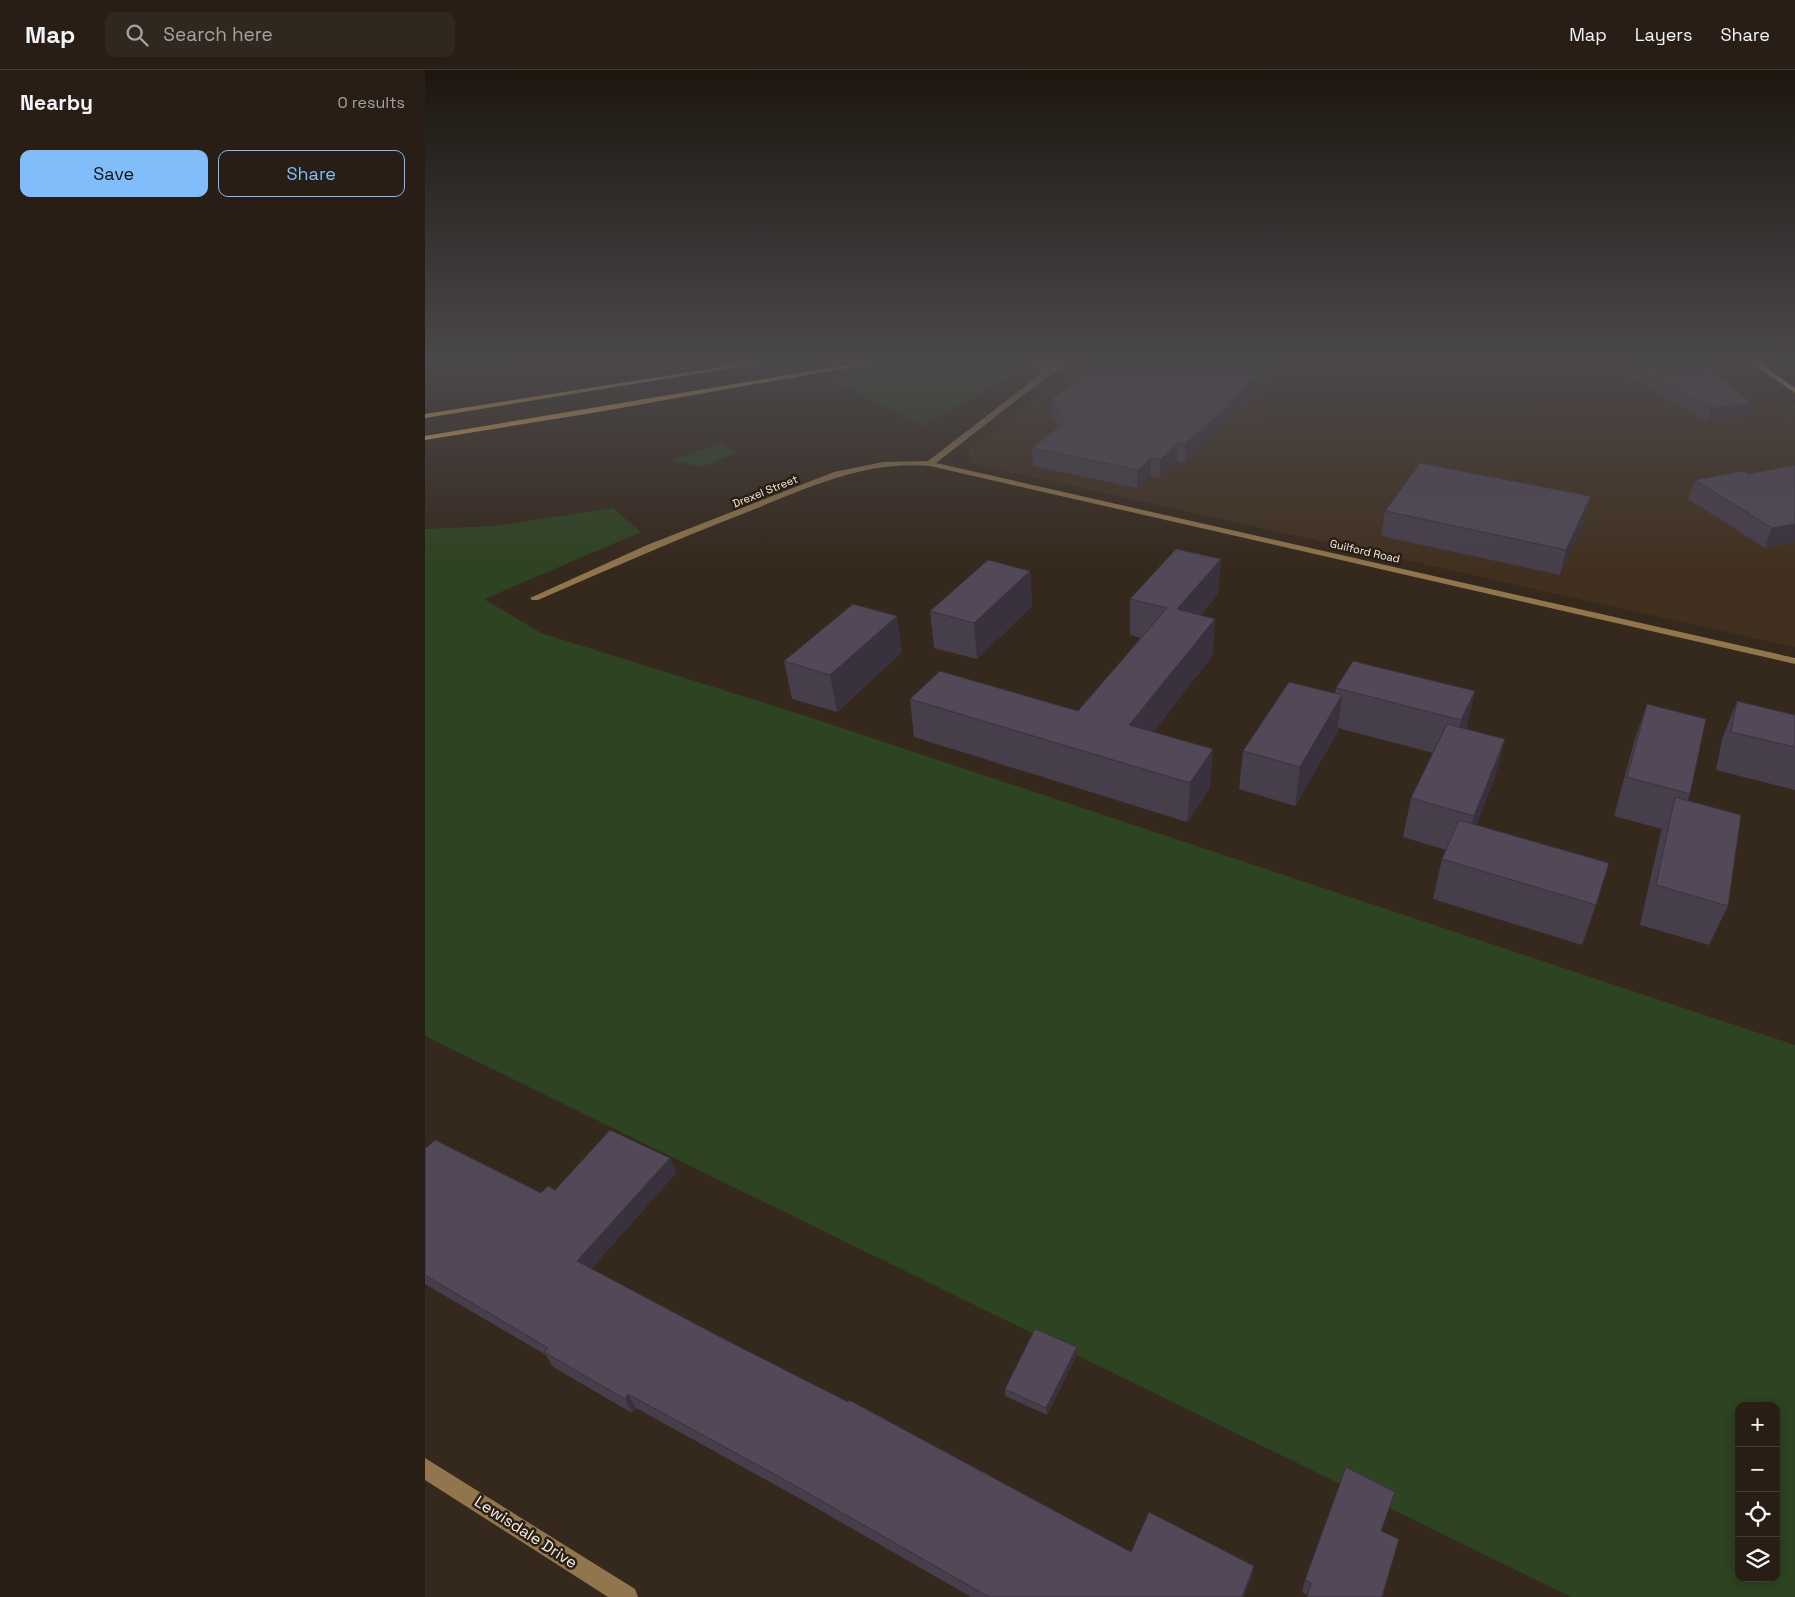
<!DOCTYPE html>
<html lang="en">
<head>
<meta charset="utf-8">
<style>
  body { margin:0; font-family:"Space Grotesk",sans-serif; background:#30271e; color:#f1f3f6 }
  .controls { position:absolute; right:15px; bottom:15px; display:grid; overflow:hidden; border-radius:10px; box-shadow:0 2px 12px #0003 }
  .controls button { width:45px; height:45px; display:grid; place-items:center; padding:0; border:0; border-bottom:1px solid #443c34; background:#281e15; color:#f1f3f6; font:25px sans-serif }
  .list { margin:0; padding:0; list-style:none }
  h2 { display:flex; justify-content:space-between; align-items:center; height:65px; margin:0; padding:0 20px; font-size:21px }
  h2 small { font-size:16px; font-weight:400; color:#a5a2a0 }
  .actions { display:flex; gap:10px; padding:15px 20px }
  .actions a { flex:1; padding:11px 0; border:1px solid #80bdfa; border-radius:10px; text-align:center; font-size:18px; color:#80bdfa }
  .actions .main { background:#80bdfa; color:#111 }
  .icon { flex:none; width:28px; height:28px; fill:none; stroke:currentColor; stroke-width:2; stroke-linecap:round; stroke-linejoin:round }
  .map { position:relative; flex:none; width:1370px; height:1527px; overflow:hidden }
  header { display:flex; align-items:center; gap:30px; box-sizing:border-box; height:70px; padding:0 25px; background:#281e15; border-bottom:1px solid #443c34 }
  header strong { font-size:24px }
  nav { display:flex; gap:28px; margin-inline-start:auto; font-size:18px }
  .search { width:350px; height:45px; background:#30271e; display:flex; align-items:center; gap:12px; box-sizing:border-box; padding:0 18px; border-radius:10px; color:#a5a2a0; font-size:19px }
  main { display:flex }
  aside { flex:1; background:#281e15 }
  .map>svg:first-child { display:block }
  .built { fill:#41301f }
  .green { fill:#2e4321; fill-rule:evenodd }
  .lines { fill:none; stroke-linecap:round; stroke-linejoin:round }
  .minor { fill:#91754c; fill-rule:evenodd }
  .major { fill:#fabf65; fill-rule:evenodd }
  .wall { fill:#473e4c }
  .shaded-wall { fill:#39323e }
  .building { fill:#524858; stroke:#39323e }
  .labels { text-anchor:middle; dominant-baseline:central; stroke-width:5; stroke-linejoin:round; paint-order:stroke }
  .far-street-label { font-size:11px; fill:#f7efe7; stroke:#2a1f13 }
  .near-street-label { font-size:16px; fill:#f7efe7; stroke:#2a1f13 }
</style>
</head>
<body>
<header>
<strong>Map</strong>
<div class="search"><svg class="icon" aria-label="search" viewBox="0 0 24 24"><circle cx="10" cy="10" r="6"/><path d="M15 15l6 6"/></svg>Search here</div>
<nav><a>Map</a><a>Layers</a><a>Share</a></nav>
</header>
<main>
<aside>
<h2>Nearby<small>0 results</small></h2>
<ul class="list">
</ul>
<div class="actions"><a class="main">Save</a><a>Share</a></div>
</aside>
<div class="map">
<svg width="1370" height="1527" viewBox="0 0 1370 1527">
  <rect width="100%" height="100%" fill="#35281c"/>
  <!-- built -->
  <path class="built" d="M 651,289 L 1305,289 L 1370,335 L 1370,577 L 544,393 L 544,378 L 644,304 Z"/>
  <!-- green -->
  <g class="green">
    <path d="M 531,289 L 581,289 L 594,295 L 591,304 L 497,356 L 405,309 Z"/>
    <path d="M 297,373 L 312,383 L 275,397 L 245,390 Z"/>
    <path d="M 188,438 L 216,462 L 59,529 L 116,563 L 378,645 L 1370,975 L 1370,1527 L 1146,1527 L 0,966 L 0,459 L 70,456 ZM 1314,1336 L 1351,1336 L 1351,1508 L 1314,1508 Z"/>
  </g>
  <g class="lines">
    <!-- minor -->
    <g class="minor">
      <path d="M 612,289 L 618,289 L 621,300 L 631,295 L 633,289 L 640,289 L 637,298 L 623,306 L 511,393 L 1370,588 L 1370,594 L 505,396 C 438,390 380,419 320,443 C 250,470 182,500 113,530 L 107,530 L 105,528 L 222,475 L 409,402 L 458,392 L 503,391 L 616,304 L 611,296 Z"/>
      <path d="M 0,1388 L 210,1519 L 213,1527 L 183,1527 L 0,1410 Z"/>
    </g>
    <!-- major -->
    <g class="major">
      <path d="M 347,289 L 362,289 L 0,348 L 0,344 Z"/>
      <path d="M 458,289 L 472,289 L 167,343 L 0,370 L 0,366 Z"/>
      <path d="M 1321,289 L 1329,289 L 1370,318 L 1370,323 Z"/>
    </g>
  </g>
  <!-- wall -->
  <g class="wall">
    <path d="M 849,289 L 848,305 L 805,347 L 805,351 L 760,393 L 752,391 L 735,408 L 726,406 L 712,418 L 608,396 L 607,378 L 633,357 L 627,347 L 627,329 Z"/>
    <path d="M 1206,292 L 1327,333 L 1322,346 L 1282,352 L 1202,305 Z"/>
    <path d="M 1270,410 L 1370,472 L 1340,478 L 1263,429 Z"/>
    <path d="M 1166,426 L 1159,451 L 1135,505 L 956,466 L 960,441 Z"/>
    <path d="M 796,489 L 793,524 L 776,545 L 788,585 L 728,662 L 785,718 L 762,752 L 489,667 L 485,629 L 653,641 L 716,568 L 705,565 L 705,529 Z"/>
    <path d="M 605,501 L 607,536 L 552,589 L 509,578 L 505,541 Z"/>
    <path d="M 477,582 L 412,642 L 367,629 L 359,591 Z"/>
    <path d="M 911,618 L 1050,621 L 1041,659 L 1070,707 L 1051,755 L 1171,835 L 1157,875 L 1008,829 L 1017,789 L 1021,780 L 978,767 L 986,728 L 1008,683 L 913,658 L 912,663 L 870,736 L 814,719 L 818,681 L 910,624 Z"/>
    <path d="M 1312,631 L 1370,645 L 1370,720 L 1291,700 L 1297,669 Z"/>
    <path d="M 1222,634 L 1265,724 L 1263,730 L 1303,836 L 1284,875 L 1215,855 L 1235,766 L 1237,759 L 1189,746 L 1209,672 Z"/>
    <path d="M 0,1077 L 116,1123 L 245,1088 L 251,1103 L 166,1199 L 706,1482 L 829,1496 L 826,1508 L 819,1527 L 546,1527 L 374,1428 L 211,1338 L 207,1343 L 128,1297 L 121,1285 L 0,1214 Z"/>
    <path d="M 652,1277 L 652,1284 L 622,1345 L 580,1326 L 580,1319 Z"/>
    <path d="M 956,1461 L 882,1525 L 877,1522 L 880,1510 Z"/>
  </g>
  <!-- shaded-wall -->
  <g class="shaded-wall">
    <path d="M 849,289 L 848,305 L 805,347 L 805,351 L 760,393 L 760,374 Z"/>
    <path d="M 1327,333 L 1322,346 L 1282,352 L 1286,338 Z"/>
    <path d="M 753,373 L 752,391 L 735,408 L 735,390 Z"/>
    <path d="M 726,388 L 726,406 L 712,418 L 713,400 Z"/>
    <path d="M 1166,426 L 1159,451 L 1135,505 L 1141,480 Z"/>
    <path d="M 1370,454 L 1370,472 L 1340,478 L 1347,458 Z"/>
    <path d="M 796,489 L 793,524 L 751,575 L 752,539 Z"/>
    <path d="M 605,501 L 607,536 L 552,589 L 549,553 Z"/>
    <path d="M 472,546 L 477,582 L 412,642 L 405,605 Z"/>
    <path d="M 790,549 L 788,585 L 704,694 L 704,655 Z"/>
    <path d="M 1050,621 L 1041,659 L 1027,688 L 1036,650 Z"/>
    <path d="M 917,625 L 912,663 L 870,736 L 875,697 Z"/>
    <path d="M 1080,669 L 1070,707 L 1039,785 L 1049,746 Z"/>
    <path d="M 788,679 L 785,718 L 762,752 L 765,713 Z"/>
    <path d="M 245,1088 L 251,1103 L 160,1206 L 152,1191 Z"/>
    <path d="M 652,1277 L 652,1284 L 622,1345 L 621,1338 Z"/>
    <path d="M 203,1324 L 211,1338 L 207,1343 L 200,1329 Z"/>
    <path d="M 829,1496 L 826,1508 L 819,1527 L 817,1527 Z"/>
  </g>
  <!-- building -->
  <g class="building">
    <path d="M 681,289 L 849,289 L 803,333 L 806,334 L 760,374 L 753,373 L 735,390 L 726,388 L 713,400 L 607,378 L 640,352 L 627,329 Z"/>
    <path d="M 1218,289 L 1272,289 L 1327,333 L 1286,338 L 1206,292 Z"/>
    <path d="M 995,393 L 1166,426 L 1141,480 L 960,441 Z"/>
    <path d="M 1370,395 L 1370,454 L 1347,458 L 1270,410 L 1318,401 L 1323,404 Z"/>
    <path d="M 751,479 L 796,489 L 752,539 L 790,549 L 704,655 L 788,679 L 765,713 L 485,629 L 515,601 L 653,641 L 742,538 L 705,529 Z"/>
    <path d="M 563,490 L 605,501 L 549,553 L 505,541 Z"/>
    <path d="M 428,534 L 472,546 L 405,605 L 359,591 Z"/>
    <path d="M 928,591 L 1050,621 L 1036,650 L 911,618 Z"/>
    <path d="M 864,612 L 917,625 L 875,697 L 818,681 Z"/>
    <path d="M 1312,631 L 1370,645 L 1370,677 L 1306,662 Z"/>
    <path d="M 1222,634 L 1281,649 L 1265,724 L 1202,707 Z"/>
    <path d="M 1022,654 L 1080,669 L 1049,746 L 986,728 Z"/>
    <path d="M 1250,727 L 1316,745 L 1303,836 L 1231,815 Z"/>
    <path d="M 1034,750 L 1184,793 L 1171,835 L 1017,789 Z"/>
    <path d="M 185,1060 L 245,1088 L 152,1191 L 297,1268 L 423,1332 L 424,1330 L 706,1482 L 724,1442 L 829,1496 L 817,1527 L 564,1527 L 369,1415 L 203,1324 L 200,1329 L 119,1282 L 123,1278 L 0,1205 L 0,1077 L 1,1078 L 10,1070 L 116,1123 L 123,1116 L 130,1120 Z"/>
    <path d="M 610,1259 L 652,1277 L 621,1338 L 580,1319 Z"/>
    <path d="M 921,1397 L 970,1422 L 956,1461 L 974,1469 L 957,1527 L 882,1527 L 886,1513 L 880,1510 Z"/>
  </g>
  <!-- sky -->
  <linearGradient id="sky" x2="0" y2="1"><stop stop-color="#1d160f"/><stop offset="0.58" stop-color="#4b484b"/><stop offset="1" stop-color="#4b484b" stop-opacity="0"/></linearGradient>
  <rect width="1370" height="502" fill="url(#sky)"/>
  <g class="labels">
    <!-- far-street labels -->
    <g class="far-street-label">
      <text transform="translate(340 421) rotate(-22)">Drexel Street</text>
      <text transform="translate(940 481) rotate(13)">Guilford Road</text>
    </g>
    <!-- near-street labels -->
    <g class="near-street-label">
      <text transform="translate(101 1462) rotate(33)">Lewisdale Drive</text>
    </g>
  </g>
</svg>
<div class="controls">
<button>+</button>
<button>−</button>
<button><svg class="icon" aria-label="locate" viewBox="0 0 24 24"><circle cx="12" cy="12" r="6"/><path d="M12 2v4M12 18v4M2 12h4M18 12h4"/></svg></button>
<button><svg class="icon" aria-label="layers" viewBox="0 0 24 24"><path d="M12 4l9 5-9 5-9-5zM3 14l9 5 9-5"/></svg></button>
</div>
</div>
</main>
</body>
</html>
